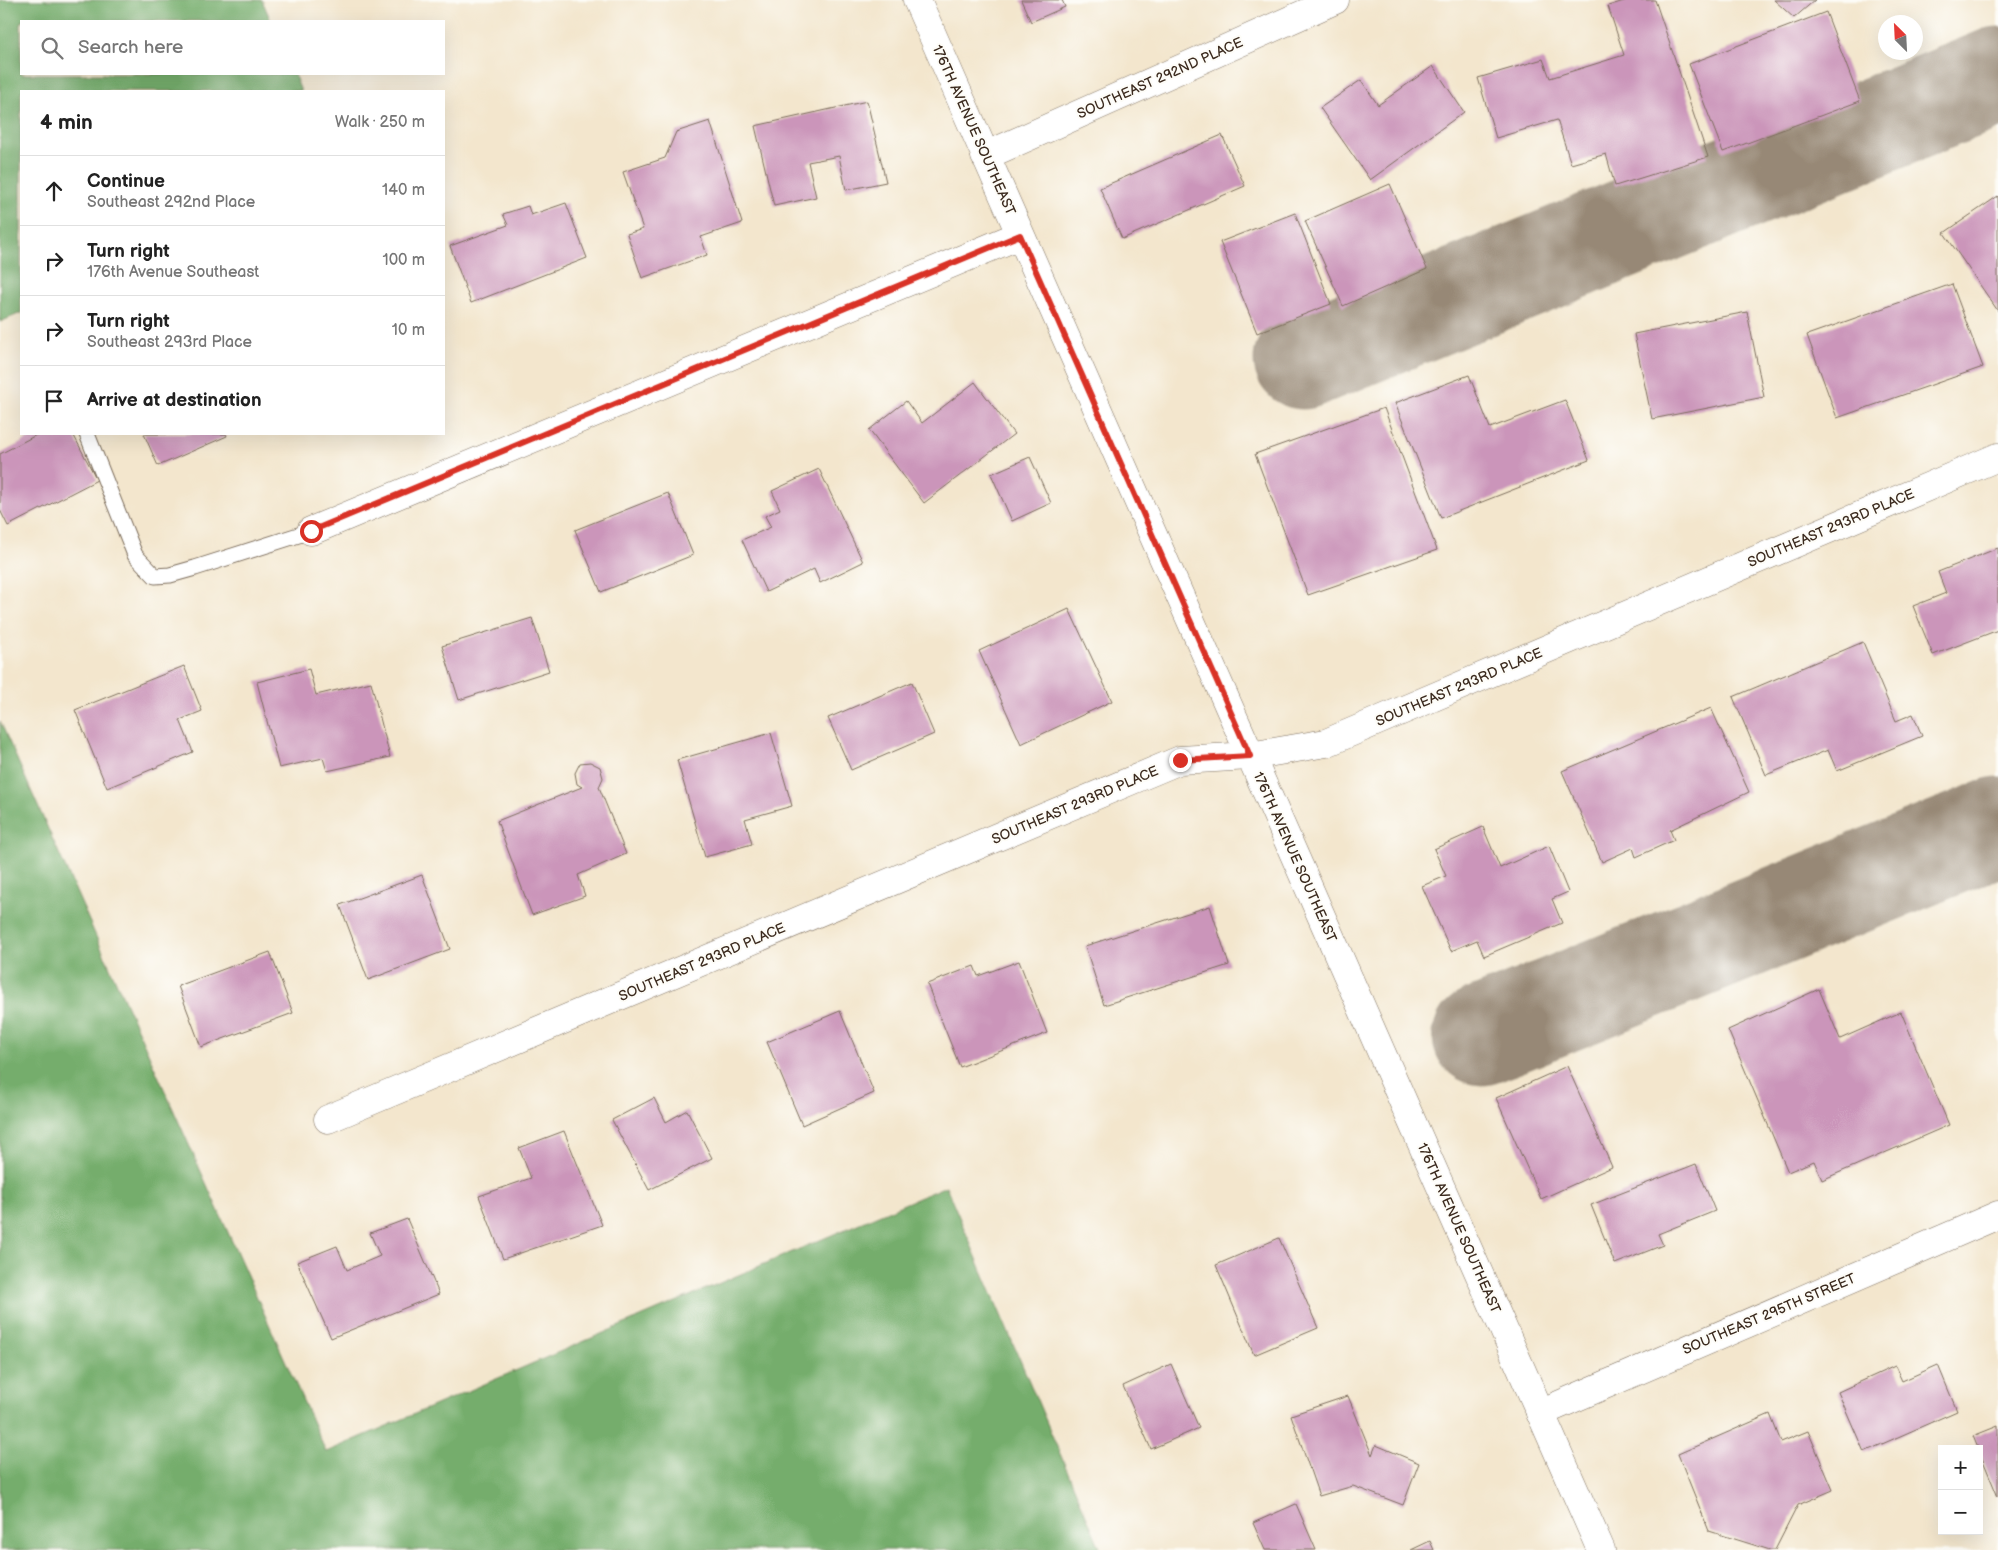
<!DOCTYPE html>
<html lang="en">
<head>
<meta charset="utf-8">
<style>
  body { margin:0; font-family:"Balsamiq Sans",sans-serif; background:#f6f6f6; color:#222 }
  .controls { position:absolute; right:15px; bottom:15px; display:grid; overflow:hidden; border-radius:0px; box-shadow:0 5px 20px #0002 }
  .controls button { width:45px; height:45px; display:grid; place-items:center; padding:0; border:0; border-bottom:1px solid #e0e0e0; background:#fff; color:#222; font:25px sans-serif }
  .compass { position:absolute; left:1878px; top:15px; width:45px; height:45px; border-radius:50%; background:#fff; box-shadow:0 5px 20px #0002; rotate:336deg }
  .stop { position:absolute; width:15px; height:15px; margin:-11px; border:4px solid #d93025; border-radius:50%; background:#fff }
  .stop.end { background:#d93025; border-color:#fff; box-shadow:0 1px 5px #0008 }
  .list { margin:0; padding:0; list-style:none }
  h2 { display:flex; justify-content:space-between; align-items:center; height:65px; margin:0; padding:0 20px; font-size:21px }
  h2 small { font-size:16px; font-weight:400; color:#767676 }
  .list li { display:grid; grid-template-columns:32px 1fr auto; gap:15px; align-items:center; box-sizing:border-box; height:70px; padding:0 20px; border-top:1px solid #e0e0e0 }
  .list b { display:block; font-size:19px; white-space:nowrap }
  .list p { margin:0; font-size:16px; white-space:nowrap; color:#767676 }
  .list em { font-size:16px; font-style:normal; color:#767676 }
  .icon { flex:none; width:28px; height:28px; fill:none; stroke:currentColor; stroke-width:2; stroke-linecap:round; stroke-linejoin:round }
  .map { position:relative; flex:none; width:1998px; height:1550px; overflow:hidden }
  .search { position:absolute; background:#fff; box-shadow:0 5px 20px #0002; left:20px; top:20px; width:425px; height:55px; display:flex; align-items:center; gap:12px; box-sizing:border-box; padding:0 18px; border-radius:0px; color:#767676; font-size:19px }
  .panel { position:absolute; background:#fff; box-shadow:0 5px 20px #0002; left:20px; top:90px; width:425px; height:345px; border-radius:0px }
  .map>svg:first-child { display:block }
  .forest { fill:#74ad6c; stroke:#586c45 }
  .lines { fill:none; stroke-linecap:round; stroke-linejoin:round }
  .taxiway { stroke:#978876; stroke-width:99 }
  .building { fill:#cb95ba }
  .service-casing { stroke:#7b6c5b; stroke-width:17 }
  .minor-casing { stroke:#7b6c5b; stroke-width:29 }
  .service { stroke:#fff; stroke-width:15 }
  .minor { stroke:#fff; stroke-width:28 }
  .route { stroke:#d93025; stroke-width:6 }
  .labels { text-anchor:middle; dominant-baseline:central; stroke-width:4; stroke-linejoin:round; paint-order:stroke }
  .street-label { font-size:14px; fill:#3b2a1e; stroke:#fdfcf7 }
</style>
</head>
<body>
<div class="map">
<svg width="1998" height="1550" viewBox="0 0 1998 1550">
  <rect width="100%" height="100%" fill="#fdfcf7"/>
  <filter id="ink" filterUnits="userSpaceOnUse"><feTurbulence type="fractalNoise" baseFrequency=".02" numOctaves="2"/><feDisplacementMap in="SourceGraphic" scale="10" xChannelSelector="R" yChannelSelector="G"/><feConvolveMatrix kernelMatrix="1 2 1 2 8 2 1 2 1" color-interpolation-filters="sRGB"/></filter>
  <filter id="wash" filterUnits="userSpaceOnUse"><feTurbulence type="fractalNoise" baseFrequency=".0096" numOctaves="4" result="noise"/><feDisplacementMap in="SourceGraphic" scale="20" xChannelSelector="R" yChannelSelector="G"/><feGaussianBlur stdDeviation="1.12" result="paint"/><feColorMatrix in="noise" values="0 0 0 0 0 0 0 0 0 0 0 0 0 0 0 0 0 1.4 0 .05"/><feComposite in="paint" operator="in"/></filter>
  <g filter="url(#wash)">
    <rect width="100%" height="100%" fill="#f3e6cd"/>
    <!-- forest -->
    <g class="forest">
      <path d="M 0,0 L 262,0 L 271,21 L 21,21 L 21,74 L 294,74 L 301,91 L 21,91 L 21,313 L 0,322 Z"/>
      <path d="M 0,721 L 326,1452 L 946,1186 L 1101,1550 L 0,1550 Z"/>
    </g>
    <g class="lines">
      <!-- taxiway -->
      <g class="taxiway">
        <path d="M 1303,360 L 1998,76"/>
        <path d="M 1482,1036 L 1998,826"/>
      </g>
    </g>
    <g id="blocks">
      <!-- building -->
      <g class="building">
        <path d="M 1021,0 L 1062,0 L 1065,7 L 1031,22 Z"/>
        <path d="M 1627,0 L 1655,0 L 1708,157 L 1615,186 L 1606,154 L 1571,164 L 1557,120 L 1496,138 L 1478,78 L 1543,59 L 1550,78 L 1624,55 L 1608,6 Z"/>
        <path d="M 1774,0 L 1815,0 L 1794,18 Z"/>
        <path d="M 1826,12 L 1860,101 L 1723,152 L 1689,64 Z"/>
        <path d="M 1433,66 L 1464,112 L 1370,180 L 1320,108 L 1361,80 L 1378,105 Z"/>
        <path d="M 867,101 L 886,182 L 846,190 L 839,156 L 808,162 L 816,197 L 774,206 L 755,126 Z"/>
        <path d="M 710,121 L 742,223 L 701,237 L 707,255 L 642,278 L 627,234 L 643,229 L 623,172 L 665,158 L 676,132 Z"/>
        <path d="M 1222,135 L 1245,186 L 1122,239 L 1100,188 Z"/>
        <path d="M 1390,184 L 1427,269 L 1343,306 L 1305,221 Z"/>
        <path d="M 1998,196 L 1998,311 L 1944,233 Z"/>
        <path d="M 566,203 L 587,258 L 471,303 L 450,246 L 508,225 L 503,214 L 528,206 L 531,215 Z"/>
        <path d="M 1295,213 L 1331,304 L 1257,333 L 1220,242 Z"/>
        <path d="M 1952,284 L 1983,367 L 1837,418 L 1807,335 Z"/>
        <path d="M 1747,312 L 1764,397 L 1652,419 L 1634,334 Z"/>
        <path d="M 1469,375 L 1490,428 L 1565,400 L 1589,460 L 1441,518 L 1395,403 Z"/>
        <path d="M 975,382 L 1014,434 L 924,503 L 869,430 L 906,401 L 922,423 Z"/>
        <path d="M 1384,408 L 1437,550 L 1308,595 L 1255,454 Z"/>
        <path d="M 38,434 L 73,434 L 97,480 L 8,526 L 0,510 L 0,454 Z"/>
        <path d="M 144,434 L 226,434 L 227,436 L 158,466 Z"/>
        <path d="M 1030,457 L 1051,503 L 1012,521 L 991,474 Z"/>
        <path d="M 819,469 L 863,562 L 820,583 L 814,569 L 766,592 L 742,540 L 771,527 L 765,516 L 780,509 L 772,491 Z"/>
        <path d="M 668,493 L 693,555 L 601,592 L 575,530 Z"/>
        <path d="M 1998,548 L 1998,630 L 1933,655 L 1913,606 L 1946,593 L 1938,572 Z"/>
        <path d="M 1069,609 L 1112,701 L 1021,744 L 979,651 Z"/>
        <path d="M 532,618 L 549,671 L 459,700 L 442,646 Z"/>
        <path d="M 1863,642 L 1896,721 L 1913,714 L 1922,736 L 1837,771 L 1828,750 L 1766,775 L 1733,697 Z"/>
        <path d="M 184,666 L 202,711 L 180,720 L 193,752 L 107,788 L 75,710 Z"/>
        <path d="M 309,669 L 316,695 L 371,682 L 390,757 L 327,771 L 323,758 L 279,768 L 257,682 Z"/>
        <path d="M 912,682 L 934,734 L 851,770 L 828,718 Z"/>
        <path d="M 1711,708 L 1749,792 L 1670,830 L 1674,840 L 1636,857 L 1633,848 L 1602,862 L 1562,771 Z"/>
        <path d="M 771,733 L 792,806 L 745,819 L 752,844 L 705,857 L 677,760 Z"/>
        <path d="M 590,762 L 600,767 L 603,778 L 599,787 L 626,854 L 578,875 L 585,896 L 532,915 L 497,821 L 582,787 L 577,784 L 575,773 L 580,763 Z"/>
        <path d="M 1483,827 L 1500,868 L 1549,846 L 1568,892 L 1552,899 L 1562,923 L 1484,956 L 1477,940 L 1451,951 L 1422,886 L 1446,876 L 1434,849 Z"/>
        <path d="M 422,875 L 450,949 L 368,980 L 340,905 Z"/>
        <path d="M 1210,906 L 1229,965 L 1104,1005 L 1085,946 Z"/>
        <path d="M 270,952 L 293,1013 L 201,1047 L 178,986 Z"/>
        <path d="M 1019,961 L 1047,1033 L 960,1067 L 927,984 L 974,966 L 978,976 Z"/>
        <path d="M 1819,989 L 1840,1039 L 1901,1012 L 1949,1125 L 1822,1180 L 1814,1161 L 1788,1172 L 1728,1030 Z"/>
        <path d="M 840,1011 L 874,1093 L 802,1125 L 767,1042 Z"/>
        <path d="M 1567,1066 L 1612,1167 L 1541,1199 L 1496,1098 Z"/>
        <path d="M 654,1098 L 666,1122 L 687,1110 L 712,1158 L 649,1190 L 612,1120 Z"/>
        <path d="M 564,1131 L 602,1225 L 503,1259 L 479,1196 L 531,1178 L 519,1148 Z"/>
        <path d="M 1696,1164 L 1715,1211 L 1658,1234 L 1663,1245 L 1615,1264 L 1591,1205 Z"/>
        <path d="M 407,1219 L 439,1294 L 331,1338 L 297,1262 L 337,1246 L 347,1270 L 380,1256 L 370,1233 Z"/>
        <path d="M 1279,1238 L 1318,1328 L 1254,1355 L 1216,1265 Z"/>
        <path d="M 1171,1364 L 1199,1428 L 1151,1449 L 1123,1386 Z"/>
        <path d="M 1938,1365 L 1957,1411 L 1864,1452 L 1838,1392 L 1895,1366 L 1902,1381 Z"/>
        <path d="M 1348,1396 L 1372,1455 L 1376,1445 L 1419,1463 L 1403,1505 L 1353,1486 L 1319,1496 L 1291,1415 Z"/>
        <path d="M 1770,1414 L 1781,1442 L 1808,1431 L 1833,1490 L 1798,1505 L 1775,1550 L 1770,1550 L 1709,1531 L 1678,1454 Z"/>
        <path d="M 1998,1426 L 1998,1497 L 1973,1436 Z"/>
        <path d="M 1296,1504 L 1316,1550 L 1265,1550 L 1253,1523 Z"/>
        <path d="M 1430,1541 L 1434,1550 L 1411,1550 Z"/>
      </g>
    </g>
  </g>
  <g filter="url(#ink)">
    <use href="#blocks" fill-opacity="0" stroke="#7b6c5b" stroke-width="1"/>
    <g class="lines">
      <!-- service casing -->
      <g class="service-casing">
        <path id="service" d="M 87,434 L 135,555 L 155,576 L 170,575 L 195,568 L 311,531"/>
      </g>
      <!-- minor casing -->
      <g class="minor-casing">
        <g id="minor">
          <path d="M 917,0 L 1601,1550"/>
          <path d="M 985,156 L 1335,0"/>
          <path d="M 311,531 L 1020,235"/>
          <path d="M 328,1119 L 1180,760 L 1250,756 L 1326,743 L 1998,457"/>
          <path d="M 1540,1413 L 1998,1215"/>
        </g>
      </g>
      <!-- service -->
      <use href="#service" class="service"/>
      <!-- minor -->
      <use href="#minor" class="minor"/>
    </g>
  </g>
  <g class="lines" filter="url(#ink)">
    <!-- route -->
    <path class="route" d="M 311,531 L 1020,235 L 1250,756 L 1180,760"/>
  </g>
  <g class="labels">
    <!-- street labels -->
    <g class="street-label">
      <text transform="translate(1160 78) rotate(-24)">SOUTHEAST 292ND PLACE</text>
      <text transform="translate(974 130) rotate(66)">176TH AVENUE SOUTHEAST</text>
      <text transform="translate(1831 528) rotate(-23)">SOUTHEAST 293RD PLACE</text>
      <text transform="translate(1459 687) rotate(-23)">SOUTHEAST 293RD PLACE</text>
      <text transform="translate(1075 805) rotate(-23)">SOUTHEAST 293RD PLACE</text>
      <text transform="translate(1295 857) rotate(66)">176TH AVENUE SOUTHEAST</text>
      <text transform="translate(702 962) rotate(-23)">SOUTHEAST 293RD PLACE</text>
      <text transform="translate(1459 1228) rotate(66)">176TH AVENUE SOUTHEAST</text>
      <text transform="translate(1769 1314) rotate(-23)">SOUTHEAST 295TH STREET</text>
    </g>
  </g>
</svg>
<div class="controls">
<button>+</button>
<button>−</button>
</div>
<svg class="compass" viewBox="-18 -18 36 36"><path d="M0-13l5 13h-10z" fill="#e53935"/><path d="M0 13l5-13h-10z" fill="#767676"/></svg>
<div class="stop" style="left:311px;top:531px"></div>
<div class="stop end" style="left:1180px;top:760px"></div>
<div class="search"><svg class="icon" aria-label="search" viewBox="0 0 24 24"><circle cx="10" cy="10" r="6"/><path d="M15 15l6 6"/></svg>Search here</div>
<section class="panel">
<h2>4 min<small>Walk · 250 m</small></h2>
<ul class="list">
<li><svg class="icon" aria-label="ahead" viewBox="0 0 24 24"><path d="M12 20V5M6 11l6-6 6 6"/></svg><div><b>Continue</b><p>Southeast 292nd Place</p></div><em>140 m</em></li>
<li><svg class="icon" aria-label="right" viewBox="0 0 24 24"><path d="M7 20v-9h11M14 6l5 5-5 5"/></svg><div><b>Turn right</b><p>176th Avenue Southeast</p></div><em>100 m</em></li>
<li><svg class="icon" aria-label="right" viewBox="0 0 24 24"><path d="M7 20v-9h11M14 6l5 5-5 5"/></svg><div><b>Turn right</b><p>Southeast 293rd Place</p></div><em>10 m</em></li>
<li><svg class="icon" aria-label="arrive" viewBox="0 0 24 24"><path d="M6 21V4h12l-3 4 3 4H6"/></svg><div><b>Arrive at destination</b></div></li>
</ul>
</section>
</div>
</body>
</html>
